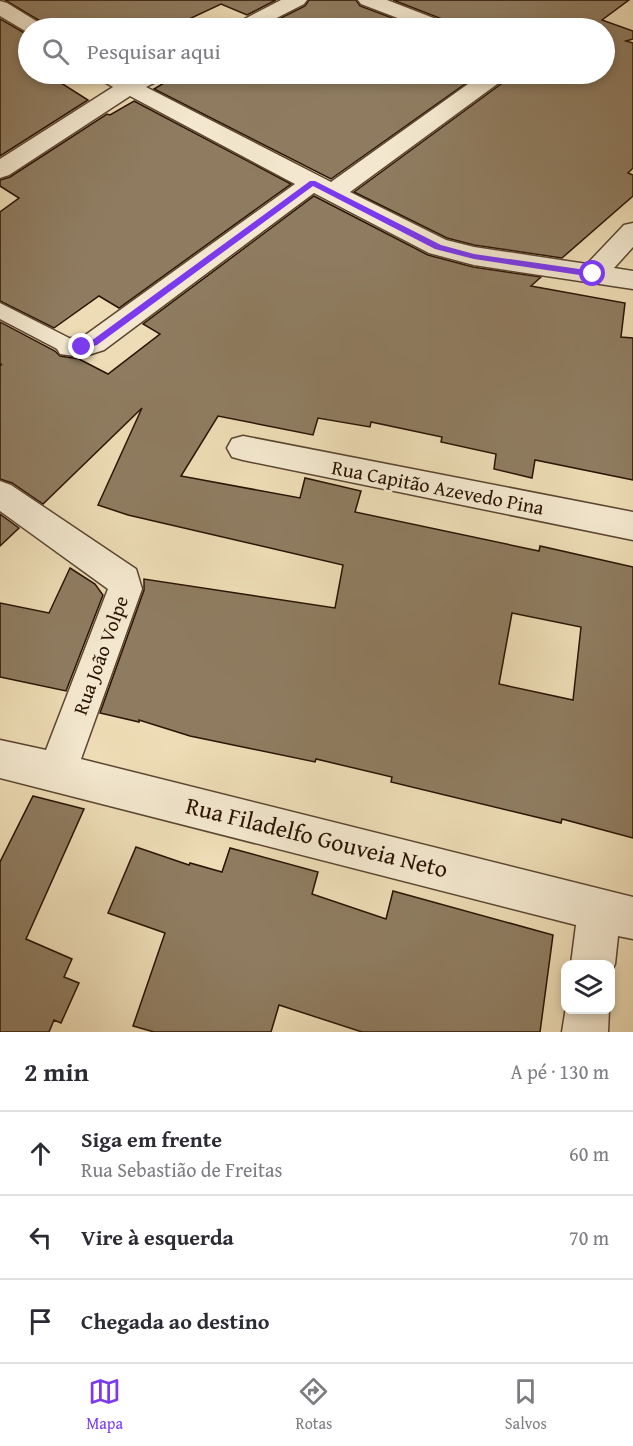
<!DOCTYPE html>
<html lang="pt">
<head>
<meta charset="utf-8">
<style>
  body { margin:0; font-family:"Gentium Book Plus",serif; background:#f2f2f3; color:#2b2b33 }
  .controls { position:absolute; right:18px; bottom:18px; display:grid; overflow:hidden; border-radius:12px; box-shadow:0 3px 9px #0003 }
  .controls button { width:54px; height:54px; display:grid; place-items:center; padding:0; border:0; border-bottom:2px solid #e1e1e2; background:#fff; color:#2b2b33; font:30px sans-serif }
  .stop { position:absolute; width:18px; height:18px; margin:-14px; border:4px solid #7c3aed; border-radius:50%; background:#fff }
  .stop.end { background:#7c3aed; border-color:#fff; box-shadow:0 2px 6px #0008 }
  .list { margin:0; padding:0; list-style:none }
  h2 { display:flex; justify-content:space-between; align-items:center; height:78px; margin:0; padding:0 24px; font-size:26px }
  h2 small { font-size:20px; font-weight:400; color:#7c7c81 }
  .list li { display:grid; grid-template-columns:39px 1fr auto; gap:18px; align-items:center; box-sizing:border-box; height:84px; padding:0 24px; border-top:2px solid #e1e1e2 }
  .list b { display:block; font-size:22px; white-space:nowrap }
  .list p { margin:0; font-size:20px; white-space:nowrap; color:#7c7c81 }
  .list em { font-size:20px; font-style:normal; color:#7c7c81 }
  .icon { flex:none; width:33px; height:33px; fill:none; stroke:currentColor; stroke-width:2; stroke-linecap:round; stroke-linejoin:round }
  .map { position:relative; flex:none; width:633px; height:1032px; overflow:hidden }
  .search { position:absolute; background:#fff; box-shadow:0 3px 9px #0003; left:18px; right:18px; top:18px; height:66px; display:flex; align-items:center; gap:15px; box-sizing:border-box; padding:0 21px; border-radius:33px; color:#7c7c81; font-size:22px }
  .sheet { height:330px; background:#fff }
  nav { display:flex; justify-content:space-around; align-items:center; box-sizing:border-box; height:84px; border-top:2px solid #e1e1e2; background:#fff; font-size:16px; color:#7c7c81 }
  nav a { display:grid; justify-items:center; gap:3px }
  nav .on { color:#7c3aed }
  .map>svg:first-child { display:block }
  .building { fill:#8f7c60; stroke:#2a1304; stroke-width:1.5; fill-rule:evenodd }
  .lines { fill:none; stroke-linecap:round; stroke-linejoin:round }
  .service-casing { stroke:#5b4530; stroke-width:3 }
  .minor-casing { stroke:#5b4530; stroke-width:3 }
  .service { fill:#f3e8cf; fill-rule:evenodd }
  .minor { fill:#f3e8cf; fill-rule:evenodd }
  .route { fill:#7c3aed }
  .labels { text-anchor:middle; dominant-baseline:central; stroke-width:4.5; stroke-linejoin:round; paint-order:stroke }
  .street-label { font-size:20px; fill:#2a1304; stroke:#f3e8cf }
  .near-street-label { font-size:24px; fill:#2a1304; stroke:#f3e8cf }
</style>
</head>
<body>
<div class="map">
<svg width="633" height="1032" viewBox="0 0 633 1032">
  <rect width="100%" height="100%" fill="#eddcb5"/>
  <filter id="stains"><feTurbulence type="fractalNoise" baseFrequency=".00333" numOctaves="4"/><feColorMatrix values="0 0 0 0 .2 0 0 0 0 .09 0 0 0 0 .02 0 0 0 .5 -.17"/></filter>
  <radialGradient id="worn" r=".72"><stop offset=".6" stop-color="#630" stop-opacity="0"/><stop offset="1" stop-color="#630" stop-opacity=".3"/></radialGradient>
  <!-- building -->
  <g class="building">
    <path d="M 5,0 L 276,0 L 247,15 L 221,4 L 170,28 L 149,28 L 141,25 L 133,28 L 46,28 L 42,22 Z"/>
    <path d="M 309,0 L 356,0 L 360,6 L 419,28 L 278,28 L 269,24 L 305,6 Z"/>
    <path d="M 393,0 L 629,0 L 602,20 L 633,31 L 633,39 L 626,41 L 633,43 L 633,168 L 628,173 L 633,175 L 633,196 L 562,258 L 474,245 L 447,238 L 354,192 L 505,81 L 509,74 L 604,74 L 604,28 L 454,28 L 450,22 Z"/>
    <path d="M 0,19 L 28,35 L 28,74 L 47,74 L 88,100 L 0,156 Z"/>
    <path d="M 179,74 L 479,74 L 331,179 L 154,89 Z"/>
    <path d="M 134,101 L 291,184 L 119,308 L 99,296 L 54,328 L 0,301 L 0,212 L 19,198 L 0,186 L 0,180 L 10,177 L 107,114 L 110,115 Z"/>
    <path d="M 314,196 L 428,255 L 473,267 L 541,277 L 531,286 L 625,303 L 621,337 L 633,338 L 633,480 L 535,460 L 532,478 L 494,469 L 496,454 L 441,442 L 442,437 L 371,422 L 370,427 L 318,418 L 313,435 L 218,416 L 181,476 L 300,498 L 305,478 L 361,491 L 355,512 L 539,551 L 540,546 L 633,567 L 633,838 L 562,819 L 561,823 L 391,782 L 392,777 L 316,759 L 315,762 L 190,736 L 139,720 L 139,722 L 100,713 L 144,590 L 144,579 L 335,608 L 343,565 L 128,515 L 98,505 L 142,408 L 43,504 L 12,483 L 0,479 L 0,366 L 2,364 L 0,365 L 0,322 L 55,351 L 60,356 L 79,359 L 108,374 L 160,334 L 143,324 ZM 512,613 L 581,627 L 573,700 L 499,684 Z"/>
    <path d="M 0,514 L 19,528 L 0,546 Z"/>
    <path d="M 70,568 L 95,584 L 103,595 L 66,691 L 0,677 L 0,603 L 49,613 Z"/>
    <path d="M 33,796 L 84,809 L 26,939 L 72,959 L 64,977 L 79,983 L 61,1023 L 54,1020 L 49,1032 L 0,1032 L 0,862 Z"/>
    <path d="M 136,847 L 189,865 L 190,863 L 222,872 L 230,848 L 318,872 L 312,894 L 386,919 L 393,891 L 553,935 L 540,1032 L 362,1032 L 279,1005 L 271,1032 L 154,1032 L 133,1026 L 165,933 L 108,913 Z"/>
  </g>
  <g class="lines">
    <!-- service casing -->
    <g class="service-casing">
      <path id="service" d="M 0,303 L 77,342 L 80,347 L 77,352 L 70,355 L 63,352 L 0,319 Z"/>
    </g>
    <!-- minor casing -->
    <g class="minor-casing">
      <g id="minor">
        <path d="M 281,0 L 307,0 L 304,4 L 257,28 L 232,28 L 235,24 Z"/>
        <path d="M 358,0 L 387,0 L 449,24 L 452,28 L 424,28 L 361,4 Z"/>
        <path d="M 0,1 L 7,3 L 41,24 L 44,28 L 28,28 L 28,33 L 27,32 L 0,16 Z"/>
        <path d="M 96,74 L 122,74 L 130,78 L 138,74 L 165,74 L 162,79 L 146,87 L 331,182 L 482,74 L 507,74 L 504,79 L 350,192 L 446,240 L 474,247 L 587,264 L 624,225 L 633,223 L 633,247 L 614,268 L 633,271 L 633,289 L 474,265 L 429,253 L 314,193 L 104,350 L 82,357 L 60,354 L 56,347 L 60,340 L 84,336 L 295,184 L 130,96 L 9,175 L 0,178 L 0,159 L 113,87 L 99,79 Z"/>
        <path d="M 243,436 L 633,512 L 633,540 L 243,460 L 232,457 L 227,448 L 232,439 Z"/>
        <path d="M 0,481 L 11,485 L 136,569 L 142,589 L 81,759 L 633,897 L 633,939 L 618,936 L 615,964 L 610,975 L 610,964 L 571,964 L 576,925 L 0,778 L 0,740 L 46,750 L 108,589 L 0,511 Z"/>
        <path d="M 566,1007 L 566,1010 L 609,1010 L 608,1032 L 562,1032 Z"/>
      </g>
    </g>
    <!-- service -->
    <use href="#service" class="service"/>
    <!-- minor -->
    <use href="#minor" class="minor"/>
  </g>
  <!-- route -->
  <path class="route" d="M 310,181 L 315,181 L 441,245 L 474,254 L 593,271 L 597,274 L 593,277 L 474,259 L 435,249 L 313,186 L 97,345 L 79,350 L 79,345 L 91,341 Z"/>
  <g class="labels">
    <!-- street labels -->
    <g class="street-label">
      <text transform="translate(438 487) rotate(11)">Rua Capitão Azevedo Pina</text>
      <text transform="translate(100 655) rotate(-70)">Rua João Volpe</text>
    </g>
    <!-- near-street labels -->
    <g class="near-street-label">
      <text transform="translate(317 837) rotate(14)">Rua Filadelfo Gouveia Neto</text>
    </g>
  </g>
  <rect width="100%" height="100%" filter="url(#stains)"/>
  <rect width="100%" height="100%" fill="url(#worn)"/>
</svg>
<div class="controls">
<button><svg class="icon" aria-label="layers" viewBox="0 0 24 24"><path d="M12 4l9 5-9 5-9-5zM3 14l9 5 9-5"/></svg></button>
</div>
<div class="stop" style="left:593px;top:274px"></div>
<div class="stop end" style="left:82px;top:347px"></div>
<div class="search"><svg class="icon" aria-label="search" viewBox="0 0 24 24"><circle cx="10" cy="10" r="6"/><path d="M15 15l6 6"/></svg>Pesquisar aqui</div>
</div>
<section class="sheet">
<h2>2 min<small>A pé · 130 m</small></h2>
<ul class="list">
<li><svg class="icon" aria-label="ahead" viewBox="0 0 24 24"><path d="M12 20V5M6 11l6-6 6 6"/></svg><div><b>Siga em frente</b><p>Rua Sebastião de Freitas</p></div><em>60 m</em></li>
<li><svg class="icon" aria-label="left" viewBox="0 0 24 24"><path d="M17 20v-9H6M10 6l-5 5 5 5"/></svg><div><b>Vire à esquerda</b></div><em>70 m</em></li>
<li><svg class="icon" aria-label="arrive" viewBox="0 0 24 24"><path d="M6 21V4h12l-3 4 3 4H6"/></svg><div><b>Chegada ao destino</b></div></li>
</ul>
</section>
<nav>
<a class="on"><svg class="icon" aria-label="map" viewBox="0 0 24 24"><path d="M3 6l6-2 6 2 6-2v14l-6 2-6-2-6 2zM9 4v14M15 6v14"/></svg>Mapa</a>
<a><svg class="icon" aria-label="directions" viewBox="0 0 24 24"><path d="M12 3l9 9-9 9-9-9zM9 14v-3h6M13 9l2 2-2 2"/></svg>Rotas</a>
<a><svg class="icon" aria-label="saved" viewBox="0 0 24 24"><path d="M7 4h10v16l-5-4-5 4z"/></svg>Salvos</a>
</nav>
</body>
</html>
